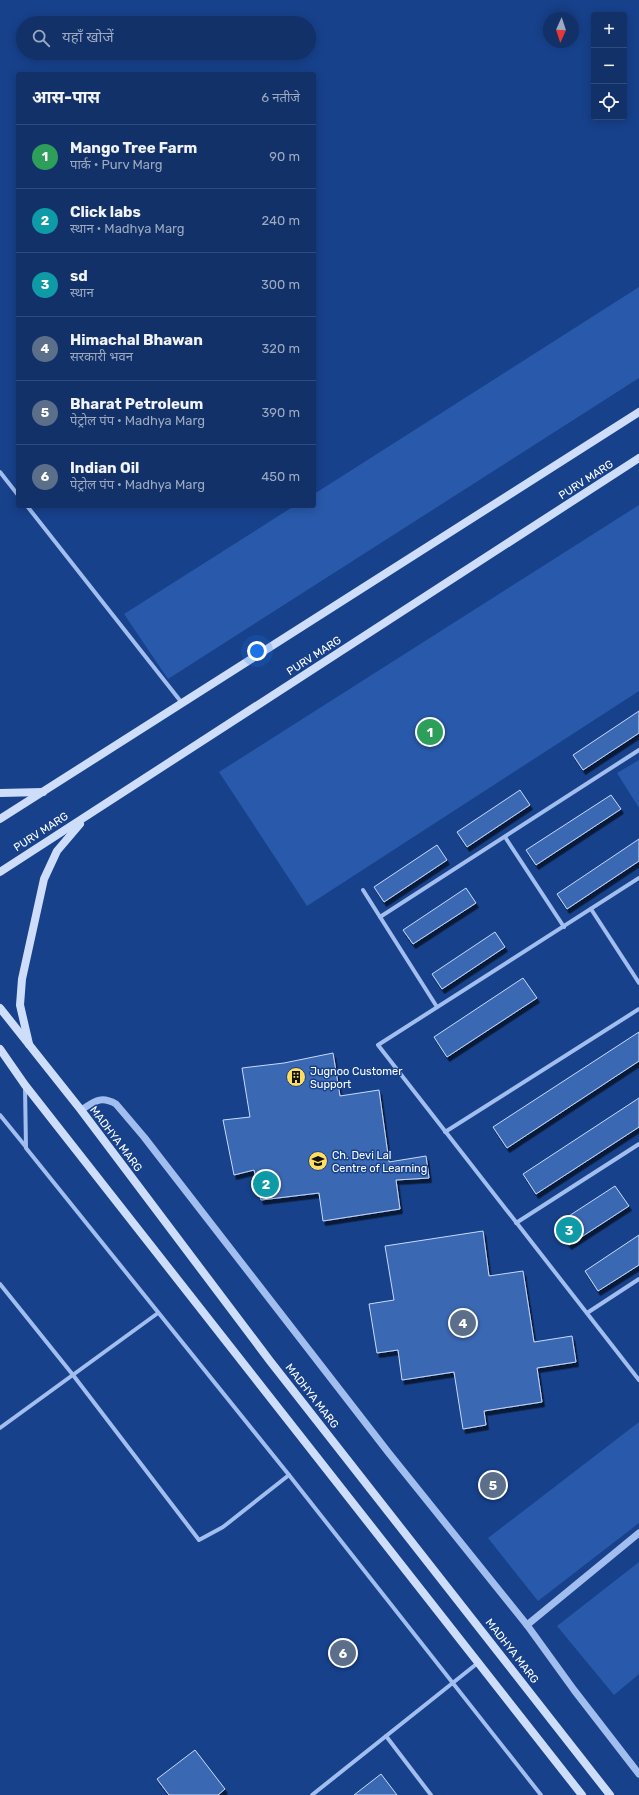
<!DOCTYPE html>
<html lang="hi">
<head>
<meta charset="utf-8">
<style>
  body { margin:0; font-family:Rubik,"Noto Sans Devanagari",sans-serif; background:#1e3d71; color:#f1f3f6 }
  .controls { position:absolute; right:12px; top:12px; display:grid; overflow:hidden; border-radius:4px; box-shadow:0 2px 10px #0003 }
  .controls button { width:36px; height:36px; display:grid; place-items:center; padding:0; border:0; border-bottom:1px solid #304c7c; background:#113168; color:#f1f3f6; font:20px sans-serif }
  .compass { position:absolute; left:543px; top:12px; width:36px; height:36px; border-radius:50%; background:#113168; box-shadow:0 2px 10px #0003; rotate:183deg }
  .you { position:absolute; left:257px; top:651px; width:14px; height:14px; margin:-10px; border:3px solid #fff; border-radius:50%; background:#1a73e8; box-shadow:0 0 0 6px #1a73e833 }
  .badge { display:grid; place-items:center; width:26px; height:26px; border-radius:50%; background:#ffdd5e; color:#fff; font-size:13px; font-weight:700 }
  .pin { position:absolute; translate:-50% -50%; border:2px solid #fff; box-shadow:0 1px 4px #0006 }
  .list { margin:0; padding:0; list-style:none }
  h2 { display:flex; justify-content:space-between; align-items:center; height:52px; margin:0; padding:0 16px; font-size:17px }
  h2 small { font-size:13px; font-weight:400; color:#9ca9c0 }
  .list li { display:grid; grid-template-columns:26px 1fr auto; gap:12px; align-items:center; box-sizing:border-box; height:64px; padding:0 16px; border-top:1px solid #304c7c }
  .list b { display:block; font-size:15px; white-space:nowrap }
  .list p { margin:0; font-size:13px; white-space:nowrap; color:#9ca9c0 }
  .list em { font-size:13px; font-style:normal; color:#9ca9c0 }
  .icon { flex:none; width:22px; height:22px; fill:none; stroke:currentColor; stroke-width:2; stroke-linecap:round; stroke-linejoin:round }
  .map { position:relative; flex:none; width:639px; height:1795px; overflow:hidden }
  .search { position:absolute; background:#113168; box-shadow:0 2px 10px #0003; left:16px; top:16px; width:300px; height:44px; display:flex; align-items:center; gap:10px; box-sizing:border-box; padding:0 14px; border-radius:22px; color:#9ca9c0; font-size:15px }
  .panel { position:absolute; background:#113168; box-shadow:0 2px 10px #0003; left:16px; top:72px; width:300px; height:436px; border-radius:4px }
  .map>svg:first-child { display:block }
  .green { fill:#2959aa }
  .building { fill:#3b67b2; stroke:#c7dafa; filter:url(#shadow) }
  .lines { fill:none; stroke-linecap:round; stroke-linejoin:round }
  .minor { stroke:#a1beef; stroke-width:4 }
  .tertiary { stroke:#a1beef; stroke-width:7 }
  .secondary { stroke:#cedefa; stroke-width:8 }
  .labels { text-anchor:middle; dominant-baseline:central; stroke-width:3; stroke-linejoin:round; paint-order:stroke }
  .street-label { font-size:11px; fill:#fff; stroke:#17418b }
  .poi-label { font-size:11px; fill:#fff; stroke:#17418b; text-anchor:start }
</style>
</head>
<body>
<div class="map">
<svg width="639" height="1795" viewBox="0 0 639 1795">
  <defs>
    <filter id="shadow"><feDropShadow dx="2.5" dy="4.5" stdDeviation="0" flood-color="#0009"/></filter>
  </defs>
  <rect width="100%" height="100%" fill="#17418b"/>
  <!-- green -->
  <g class="green">
    <path d="M 639,287 L 639,378 L 168,679 L 124,614 L 294,506 L 314,506 L 314,494 Z"/>
    <path d="M 639,505 L 639,691 L 307,906 L 219,772 Z"/>
    <path d="M 639,760 L 639,808 L 617,773 Z"/>
    <path d="M 639,1422 L 639,1523 L 538,1601 L 488,1538 Z"/>
    <path d="M 639,1562 L 639,1674 L 614,1695 L 557,1626 Z"/>
  </g>
  <!-- building -->
  <g class="building">
    <path d="M 639,711 L 639,733 L 583,770 L 573,755 Z"/>
    <path d="M 520,790 L 530,805 L 467,847 L 457,832 Z"/>
    <path d="M 611,795 L 621,809 L 536,865 L 526,850 Z"/>
    <path d="M 639,839 L 639,861 L 567,909 L 557,894 Z"/>
    <path d="M 437,845 L 447,860 L 384,902 L 374,887 Z"/>
    <path d="M 466,888 L 476,903 L 413,944 L 403,930 Z"/>
    <path d="M 495,932 L 505,947 L 442,989 L 432,974 Z"/>
    <path d="M 523,978 L 537,998 L 447,1057 L 434,1037 Z"/>
    <path d="M 639,1032 L 639,1061 L 507,1148 L 493,1127 Z"/>
    <path d="M 333,1053 L 340,1096 L 379,1090 L 389,1162 L 426,1156 L 429,1178 L 396,1180 L 400,1209 L 323,1221 L 319,1193 L 261,1200 L 254,1170 L 234,1175 L 223,1120 L 250,1117 L 242,1068 L 284,1063 Z"/>
    <path d="M 639,1098 L 639,1127 L 536,1194 L 523,1174 Z"/>
    <path d="M 615,1186 L 629,1206 L 569,1245 L 555,1225 Z"/>
    <path d="M 483,1231 L 489,1276 L 523,1271 L 534,1342 L 572,1336 L 576,1362 L 537,1368 L 542,1402 L 484,1411 L 486,1425 L 463,1429 L 454,1372 L 402,1380 L 398,1350 L 377,1353 L 369,1304 L 394,1300 L 385,1246 Z"/>
    <path d="M 639,1235 L 639,1265 L 598,1291 L 585,1271 Z"/>
    <path d="M 195,1750 L 225,1789 L 218,1795 L 169,1795 L 157,1779 Z"/>
    <path d="M 381,1774 L 397,1795 L 354,1795 Z"/>
  </g>
  <g class="lines">
    <!-- minor -->
    <g class="minor">
      <path d="M 0,472 L 18,495"/>
      <path d="M 27,506 L 182,703"/>
      <path d="M 505,837 L 564,927"/>
      <path d="M 639,878 L 378,1045 L 639,1380"/>
      <path d="M 363,890 L 437,1007"/>
      <path d="M 591,909 L 639,983"/>
      <path d="M 380,917 L 639,750"/>
      <path d="M 25,1087 L 26,1148 L 289,1475 L 541,1795"/>
      <path d="M 0,1115 L 26,1147"/>
      <path d="M 445,1132 L 639,1009"/>
      <path d="M 516,1223 L 639,1144"/>
      <path d="M 0,1284 L 73,1375 L 199,1540 L 223,1527 L 289,1475"/>
      <path d="M 587,1313 L 639,1279"/>
      <path d="M 0,1428 L 158,1313"/>
      <path d="M 386,1736 L 431,1795"/>
      <path d="M 312,1795 L 479,1662"/>
    </g>
    <!-- tertiary -->
    <g class="tertiary">
      <path d="M 81,1110 C 94,1102 100,1095 116,1104 L 144,1137 L 388,1452 L 527,1625 L 574,1690 L 639,1774"/>
      <path d="M 527,1625 L 639,1533"/>
    </g>
    <!-- secondary -->
    <g class="secondary">
      <path d="M 0,793 L 43,792"/>
      <path d="M 0,819 L 639,412"/>
      <path d="M 0,872 L 639,458"/>
      <path d="M 0,1008 L 81,1110 L 270,1361 L 610,1795"/>
      <path d="M 29,1044 L 20,1005 L 22,979 L 44,879 L 57,851 L 80,824"/>
      <path d="M 0,1049 L 25,1085 L 582,1795"/>
    </g>
  </g>
  <!-- icons -->
  <defs>
    <g id="building-disc" transform="scale(1)"><circle r="9.5" fill="#ffdd5e" stroke="#17418b"/><path d="M-4-6H4V6H1V3H-1V6H-4ZM-2.5-4.3h1.7v1.8h-1.7ZM.8-4.3h1.7v1.8H.8ZM-2.5-1h1.7V.8h-1.7ZM.8-1h1.7V.8H.8Z" fill="#111"/></g>
    <g id="university-disc" transform="scale(1)"><circle r="9.5" fill="#ffdd5e" stroke="#17418b"/><path d="M0-5L7-2L0 1L-7-2ZM-4 1L0 2.5L4 1V4Q0 6-4 4Z" fill="#111"/></g>
  </defs>
  <g fill-rule="evenodd">
    <use href="#building-disc" x="296" y="1077"/>
    <use href="#university-disc" x="318" y="1161"/>
  </g>
  <g class="labels">
    <!-- street labels -->
    <g class="street-label">
      <text transform="translate(586 480) rotate(-33)">PURV MARG</text>
      <text transform="translate(314 656) rotate(-33)">PURV MARG</text>
      <text transform="translate(41 832) rotate(-33)">PURV MARG</text>
      <text transform="translate(116 1139) rotate(53)">MADHYA MARG</text>
      <text transform="translate(312 1396) rotate(52)">MADHYA MARG</text>
      <text transform="translate(512 1651) rotate(52)">MADHYA MARG</text>
    </g>
    <!-- poi labels -->
    <g class="poi-label">
      <text x="310" y="1071">Jugnoo Customer<tspan x="310" dy="13">Support</tspan></text>
      <text x="332" y="1155">Ch. Devi Lal<tspan x="332" dy="13">Centre of Learning</tspan></text>
    </g>
  </g>
</svg>
<div class="controls">
<button>+</button>
<button>−</button>
<button><svg class="icon" aria-label="locate" viewBox="0 0 24 24"><circle cx="12" cy="12" r="6"/><path d="M12 2v4M12 18v4M2 12h4M18 12h4"/></svg></button>
</div>
<svg class="compass" viewBox="-18 -18 36 36"><path d="M0-13l5 13h-10z" fill="#e53935"/><path d="M0 13l5-13h-10z" fill="#9ca9c0"/></svg>
<div class="you"></div>
<div class="pin badge" style="left:430px;top:732px;background:#2e9e5b">1</div>
<div class="pin badge" style="left:266px;top:1184px;background:#0f9aa8">2</div>
<div class="pin badge" style="left:569px;top:1230px;background:#0f9aa8">3</div>
<div class="pin badge" style="left:463px;top:1323px;background:#5c6f8a">4</div>
<div class="pin badge" style="left:493px;top:1485px;background:#5c6f8a">5</div>
<div class="pin badge" style="left:343px;top:1653px;background:#5c6f8a">6</div>
<div class="search"><svg class="icon" aria-label="search" viewBox="0 0 24 24"><circle cx="10" cy="10" r="6"/><path d="M15 15l6 6"/></svg>यहाँ खोजें</div>
<section class="panel">
<h2>आस-पास<small>6 नतीजे</small></h2>
<ul class="list">
<li><span class="badge" style="background:#2e9e5b">1</span><div><b>Mango Tree Farm</b><p>पार्क · Purv Marg</p></div><em>90 m</em></li>
<li><span class="badge" style="background:#0f9aa8">2</span><div><b>Click labs</b><p>स्थान · Madhya Marg</p></div><em>240 m</em></li>
<li><span class="badge" style="background:#0f9aa8">3</span><div><b>sd</b><p>स्थान</p></div><em>300 m</em></li>
<li><span class="badge" style="background:#5c6f8a">4</span><div><b>Himachal Bhawan</b><p>सरकारी भवन</p></div><em>320 m</em></li>
<li><span class="badge" style="background:#5c6f8a">5</span><div><b>Bharat Petroleum</b><p>पेट्रोल पंप · Madhya Marg</p></div><em>390 m</em></li>
<li><span class="badge" style="background:#5c6f8a">6</span><div><b>Indian Oil</b><p>पेट्रोल पंप · Madhya Marg</p></div><em>450 m</em></li>
</ul>
</section>
</div>
</body>
</html>
